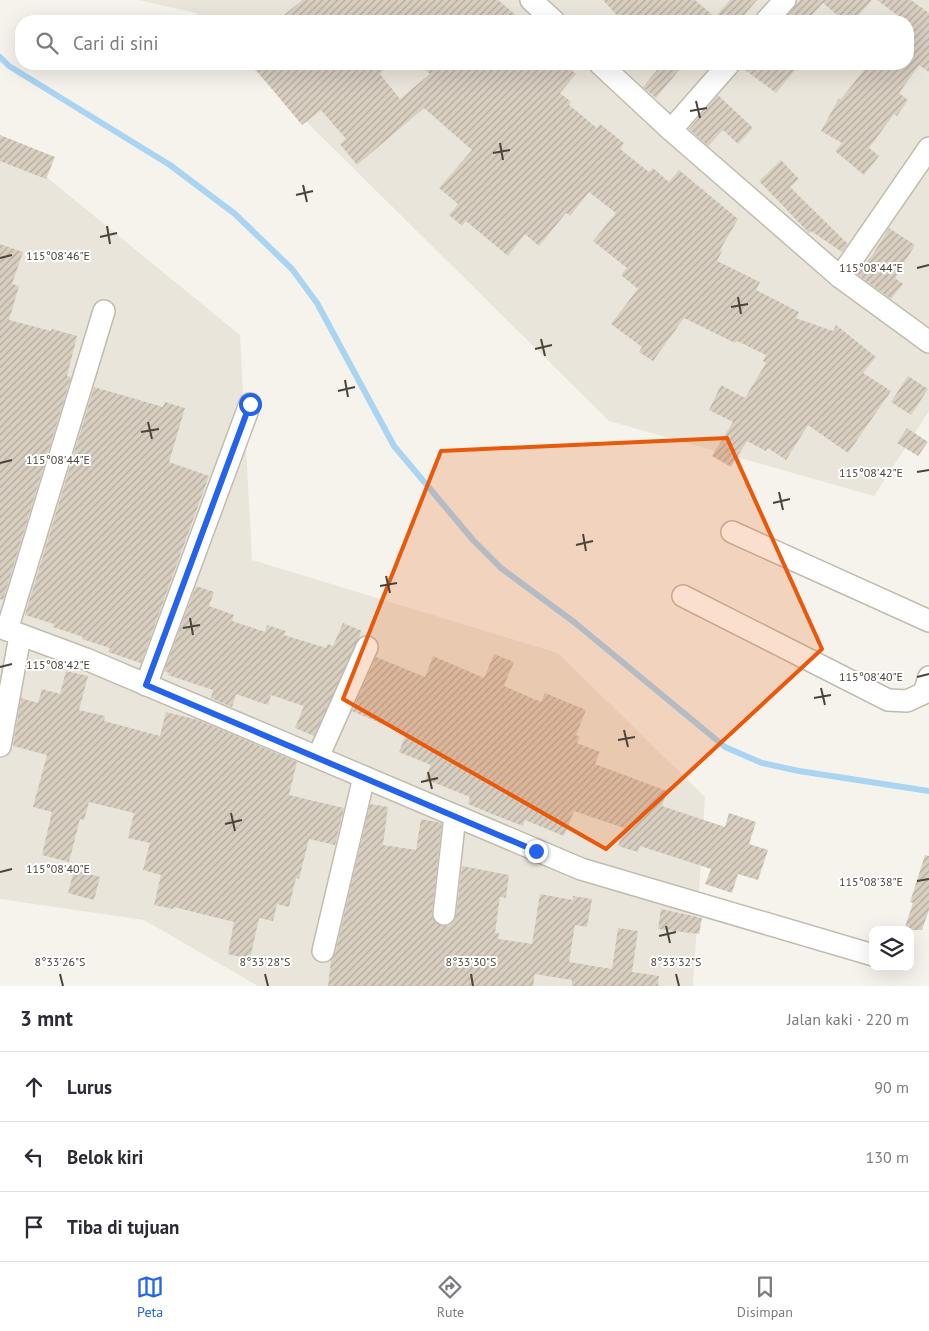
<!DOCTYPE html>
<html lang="id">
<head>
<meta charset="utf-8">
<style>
  body { margin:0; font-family:"PT Sans",sans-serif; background:#f2f2f3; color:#2b2b33 }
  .controls { position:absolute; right:15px; bottom:15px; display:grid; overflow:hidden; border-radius:10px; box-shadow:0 5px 20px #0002 }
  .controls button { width:45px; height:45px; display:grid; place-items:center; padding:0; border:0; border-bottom:1px solid #e1e1e2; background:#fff; color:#2b2b33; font:25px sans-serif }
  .stop { position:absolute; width:15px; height:15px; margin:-11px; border:4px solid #2563eb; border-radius:50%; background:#fff }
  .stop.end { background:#2563eb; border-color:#fff; box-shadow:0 1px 5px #0008 }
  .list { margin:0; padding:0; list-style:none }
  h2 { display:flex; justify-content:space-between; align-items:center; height:65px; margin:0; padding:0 20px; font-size:21px }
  h2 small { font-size:16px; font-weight:400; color:#7c7c81 }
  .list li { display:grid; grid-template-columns:32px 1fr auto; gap:15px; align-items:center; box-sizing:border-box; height:70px; padding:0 20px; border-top:1px solid #e1e1e2 }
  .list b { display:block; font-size:19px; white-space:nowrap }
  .list em { font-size:16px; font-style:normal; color:#7c7c81 }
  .icon { flex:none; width:28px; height:28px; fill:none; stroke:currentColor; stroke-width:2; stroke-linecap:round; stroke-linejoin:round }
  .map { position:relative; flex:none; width:929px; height:986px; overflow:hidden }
  .search { position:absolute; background:#fff; box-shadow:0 5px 20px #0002; left:15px; right:15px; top:15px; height:55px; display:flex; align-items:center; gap:12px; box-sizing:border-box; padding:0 18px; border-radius:20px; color:#7c7c81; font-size:19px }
  .sheet { height:275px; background:#fff }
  nav { display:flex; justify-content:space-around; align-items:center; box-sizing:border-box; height:70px; border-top:1px solid #e1e1e2; background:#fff; font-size:14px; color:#7c7c81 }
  nav a { display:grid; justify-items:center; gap:2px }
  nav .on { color:#2563eb }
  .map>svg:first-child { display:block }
  .residential { fill:#eae5da }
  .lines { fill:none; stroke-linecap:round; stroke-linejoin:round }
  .stream { stroke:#a9d4f2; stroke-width:6 }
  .building { fill:url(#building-hatch) }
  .street-casing { stroke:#c2bbae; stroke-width:24 }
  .street { stroke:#fff; stroke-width:21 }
  .route { stroke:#2563eb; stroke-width:6 }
  .marked { fill:#e8590c; fill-opacity:0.2; stroke:#e8590c; stroke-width:4; stroke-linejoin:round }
  .ticks { fill:none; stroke:#4b4439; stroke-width:2 }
  .ticks-label { font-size:12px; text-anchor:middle; fill:#4b4439; stroke:#fff; stroke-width:4; stroke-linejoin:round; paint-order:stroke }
</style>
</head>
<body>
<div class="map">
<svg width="929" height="986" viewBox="0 0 929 986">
  <defs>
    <pattern id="building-hatch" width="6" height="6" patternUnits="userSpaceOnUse" patternTransform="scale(1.25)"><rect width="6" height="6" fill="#d8cfc1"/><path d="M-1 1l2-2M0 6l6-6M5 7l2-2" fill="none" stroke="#b1aa9e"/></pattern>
  </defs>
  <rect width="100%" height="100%" fill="#f6f3ec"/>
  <!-- residential -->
  <g class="residential">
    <path d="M 138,0 L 929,0 L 929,411 L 874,496 L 609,421 L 248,64 L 908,64 L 908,21 L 205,21 L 196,13 Z"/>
    <path d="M 0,139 L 240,335 L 252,560 L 558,653 L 705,797 L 693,986 L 258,986 L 144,920 L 0,899 Z"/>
  </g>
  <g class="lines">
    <!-- stream -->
    <path class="stream" d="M 0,57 L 9,66 L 170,165 L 235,214 L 292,269 L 317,303 L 394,446 L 473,540 L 501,568 L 574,622 L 725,747 L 762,763 L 799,771 L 929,791"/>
  </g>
  <!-- building -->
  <g class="building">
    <path d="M 302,0 L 498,0 L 523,21 L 277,21 Z"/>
    <path d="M 603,0 L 695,0 L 715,17 L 730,0 L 757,0 L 739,21 L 622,21 Z"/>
    <path d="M 800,0 L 872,0 L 853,21 L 844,21 L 823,3 L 806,21 L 783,21 Z"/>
    <path d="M 877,0 L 911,0 L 929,13 L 929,72 L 919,65 L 899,93 L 908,100 L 897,116 L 894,114 L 869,148 L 879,156 L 864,175 L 835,151 L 842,143 L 821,131 L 839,98 L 840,100 L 869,64 L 908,64 L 908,21 L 905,21 Z"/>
    <path d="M 251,64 L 388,64 L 380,74 L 400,99 L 430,74 L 418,64 L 564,64 L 576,74 L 560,93 L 571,102 L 569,105 L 597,128 L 600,124 L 624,143 L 620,149 L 649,172 L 653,168 L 669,182 L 679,170 L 738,219 L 720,250 L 722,251 L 717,261 L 760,282 L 756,290 L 799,312 L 796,318 L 833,331 L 836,325 L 876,357 L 863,373 L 891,391 L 848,453 L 808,425 L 786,460 L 768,448 L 766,451 L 747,441 L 731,467 L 712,456 L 733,422 L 709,410 L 721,385 L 745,398 L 766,363 L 763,361 L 766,355 L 737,341 L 735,343 L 684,318 L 653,361 L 639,352 L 642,347 L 611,324 L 638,289 L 621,275 L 627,268 L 593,241 L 616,213 L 589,192 L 570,216 L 566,213 L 539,246 L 525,234 L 508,256 L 466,221 L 462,226 L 449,215 L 458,204 L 439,188 L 472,150 L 424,108 L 357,165 L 340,144 L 346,139 L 321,110 L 302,125 Z"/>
    <path d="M 662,64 L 684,64 L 656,98 L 643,87 Z"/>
    <path d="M 741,64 L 800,64 L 776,93 L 741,67 Z"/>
    <path d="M 718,95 L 753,128 L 738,144 L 723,130 L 708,146 L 689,129 Z"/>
    <path d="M 0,135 L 55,157 L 46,179 L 0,161 Z"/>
    <path d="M 781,160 L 799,179 L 790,187 L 848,244 L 842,252 L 811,231 L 809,233 L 759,181 Z"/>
    <path d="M 889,228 L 915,245 L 895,278 L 903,284 L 891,299 L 857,274 L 873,254 Z"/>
    <path d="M 0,244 L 23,252 L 12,284 L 19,286 L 9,320 L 51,331 L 52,329 L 77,336 L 67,376 L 71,377 L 3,600 L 0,599 Z"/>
    <path d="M 908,376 L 928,389 L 911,415 L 891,402 Z"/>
    <path d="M 94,387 L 163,407 L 165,402 L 185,408 L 169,462 L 209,476 L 141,663 L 108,652 L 110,648 L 82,639 L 83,637 L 53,627 L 54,624 L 25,615 Z"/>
    <path d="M 907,428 L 928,442 L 918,456 L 897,443 Z"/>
    <path d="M 196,586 L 214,592 L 209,606 L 234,615 L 232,621 L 265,632 L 267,625 L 286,631 L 284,635 L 326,648 L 328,644 L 333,646 L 343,623 L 362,631 L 314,736 L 295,728 L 304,706 L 271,695 L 268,705 L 236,694 L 232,707 L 211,698 L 213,690 L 168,675 L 169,673 L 164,671 Z"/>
    <path d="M 494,654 L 514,662 L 504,686 L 541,702 L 545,693 L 586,710 L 576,735 L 580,737 L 577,743 L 600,752 L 595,764 L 667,791 L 662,806 L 725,827 L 729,813 L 756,822 L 749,844 L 768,850 L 758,880 L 738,874 L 732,893 L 705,884 L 711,869 L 640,846 L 638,852 L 618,846 L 624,828 L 574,811 L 564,836 L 525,820 L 523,826 L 492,814 L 468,804 L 470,797 L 425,779 L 431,765 L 399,752 L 406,734 L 352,711 L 376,657 L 425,677 L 433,656 L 484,678 Z"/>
    <path d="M 66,671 L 88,676 L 79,710 L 105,716 L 104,721 L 160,736 L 166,712 L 198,720 L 297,762 L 289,795 L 344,808 L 335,845 L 309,839 L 299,879 L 296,878 L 289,907 L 277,904 L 273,921 L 259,918 L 250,959 L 228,954 L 234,922 L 174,907 L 173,909 L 154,905 L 161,875 L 143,870 L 150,843 L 128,838 L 134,813 L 89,802 L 84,820 L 80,819 L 69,862 L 42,855 L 52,812 L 33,807 L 47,755 L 13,746 L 21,698 L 38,703 L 42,689 L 60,694 Z"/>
    <path d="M 370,804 L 388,807 L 383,845 L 416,850 L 421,819 L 442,823 L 432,913 L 433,919 L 437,924 L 443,926 L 449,926 L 454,921 L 456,915 L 462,866 L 509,875 L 506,898 L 500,897 L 495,933 L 499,933 L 498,939 L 532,944 L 540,894 L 573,900 L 573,896 L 592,899 L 587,927 L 575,925 L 569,962 L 612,969 L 618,928 L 638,931 L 632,972 L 659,976 L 658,986 L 572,986 L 572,980 L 535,974 L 533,986 L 328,986 L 331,960 L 335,954 Z"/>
    <path d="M 925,855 L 929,856 L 929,910 L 922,930 L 904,930 L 913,903 L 910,902 Z"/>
    <path d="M 74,870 L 100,877 L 94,900 L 68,893 Z"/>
    <path d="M 661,909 L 702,918 L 699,934 L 658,929 Z"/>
  </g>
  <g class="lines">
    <!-- street casing -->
    <g class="street-casing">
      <g id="street">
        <path d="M 531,0 L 554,21"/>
        <path d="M 766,21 L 785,0"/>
        <path d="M 600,64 L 671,130 L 840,277 L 929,342"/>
        <path d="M 671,130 L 729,64"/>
        <path d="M 840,277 L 929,148"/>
        <path d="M 732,532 L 929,621"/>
        <path d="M 683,596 L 888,700 L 907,701 L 924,693 L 929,677"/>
        <path d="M 0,627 L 86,659 L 581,869 L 873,955"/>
        <path d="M 7,630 L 104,311"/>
        <path d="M 146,685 L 250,404"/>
        <path d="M 0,746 L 20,636"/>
        <path d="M 318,757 L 367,647"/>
        <path d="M 444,914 L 455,816"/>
        <path d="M 323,951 L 364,777"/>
      </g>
    </g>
    <!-- street -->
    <use href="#street" class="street"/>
  </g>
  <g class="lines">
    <!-- route -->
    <path class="route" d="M 250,404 L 146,685 L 536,851"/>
  </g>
  <!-- marked area -->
  <path class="marked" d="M 727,438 L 822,649 L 606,849 L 343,699 L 441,451 Z"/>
  <!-- ticks -->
  <path class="ticks" d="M 696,101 L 700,118M 690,111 L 707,108M 500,143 L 503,160M 493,153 L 510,150M 303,185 L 307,202M 296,195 L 313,191M 107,226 L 110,244M 100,237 L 117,233M 0,258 L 12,255M 917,268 L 929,265M 738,297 L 741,314M 731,307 L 748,304M 541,339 L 545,356M 535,349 L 552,345M 345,380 L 348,397M 338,391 L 355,387M 148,422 L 152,439M 141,432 L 159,429M 0,463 L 12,460M 917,472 L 929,470M 779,492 L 783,510M 773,503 L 790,499M 583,534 L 586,551M 576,545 L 593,541M 386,576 L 390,593M 380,586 L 397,583M 190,618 L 193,635M 183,628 L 200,625M 0,667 L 12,664M 917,677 L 929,674M 821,688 L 825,705M 814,698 L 831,695M 624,730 L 628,747M 618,740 L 635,737M 428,772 L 432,789M 421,782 L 438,778M 231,813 L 235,831M 225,824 L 242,820M 0,872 L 12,869M 917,881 L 929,879M 666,926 L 670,943M 659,936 L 676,932M 60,974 L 63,986M 265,974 L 268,986M 471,974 L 473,986M 676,974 L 679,986"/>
  <g class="ticks-label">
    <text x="58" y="260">115°08'46"E</text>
    <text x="871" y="272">115°08'44"E</text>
    <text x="58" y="464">115°08'44"E</text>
    <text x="871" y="477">115°08'42"E</text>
    <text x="58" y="669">115°08'42"E</text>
    <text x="871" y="681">115°08'40"E</text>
    <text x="58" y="873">115°08'40"E</text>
    <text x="871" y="886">115°08'38"E</text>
    <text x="60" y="966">8°33'26"S</text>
    <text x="265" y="966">8°33'28"S</text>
    <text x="471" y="966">8°33'30"S</text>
    <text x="676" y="966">8°33'32"S</text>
  </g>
</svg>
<div class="controls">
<button><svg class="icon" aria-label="layers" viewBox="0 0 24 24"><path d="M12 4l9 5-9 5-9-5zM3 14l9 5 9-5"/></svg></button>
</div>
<div class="stop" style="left:250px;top:404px"></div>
<div class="stop end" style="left:536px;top:851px"></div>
<div class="search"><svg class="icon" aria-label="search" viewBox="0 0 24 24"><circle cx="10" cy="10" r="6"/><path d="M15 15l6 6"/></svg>Cari di sini</div>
</div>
<section class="sheet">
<h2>3 mnt<small>Jalan kaki · 220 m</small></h2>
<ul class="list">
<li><svg class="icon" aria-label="ahead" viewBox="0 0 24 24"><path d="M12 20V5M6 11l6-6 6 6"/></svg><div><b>Lurus</b></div><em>90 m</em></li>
<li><svg class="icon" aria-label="left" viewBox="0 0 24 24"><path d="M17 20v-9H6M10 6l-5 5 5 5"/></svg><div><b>Belok kiri</b></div><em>130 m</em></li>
<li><svg class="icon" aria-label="arrive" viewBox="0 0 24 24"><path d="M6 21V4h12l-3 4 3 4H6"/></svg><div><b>Tiba di tujuan</b></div></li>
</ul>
</section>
<nav>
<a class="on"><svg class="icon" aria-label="map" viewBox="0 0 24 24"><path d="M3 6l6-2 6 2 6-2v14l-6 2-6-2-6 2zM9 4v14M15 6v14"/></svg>Peta</a>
<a><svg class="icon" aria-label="directions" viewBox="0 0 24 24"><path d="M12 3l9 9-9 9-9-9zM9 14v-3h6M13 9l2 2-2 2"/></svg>Rute</a>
<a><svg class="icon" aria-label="saved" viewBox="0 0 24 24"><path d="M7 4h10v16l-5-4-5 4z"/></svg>Disimpan</a>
</nav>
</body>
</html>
